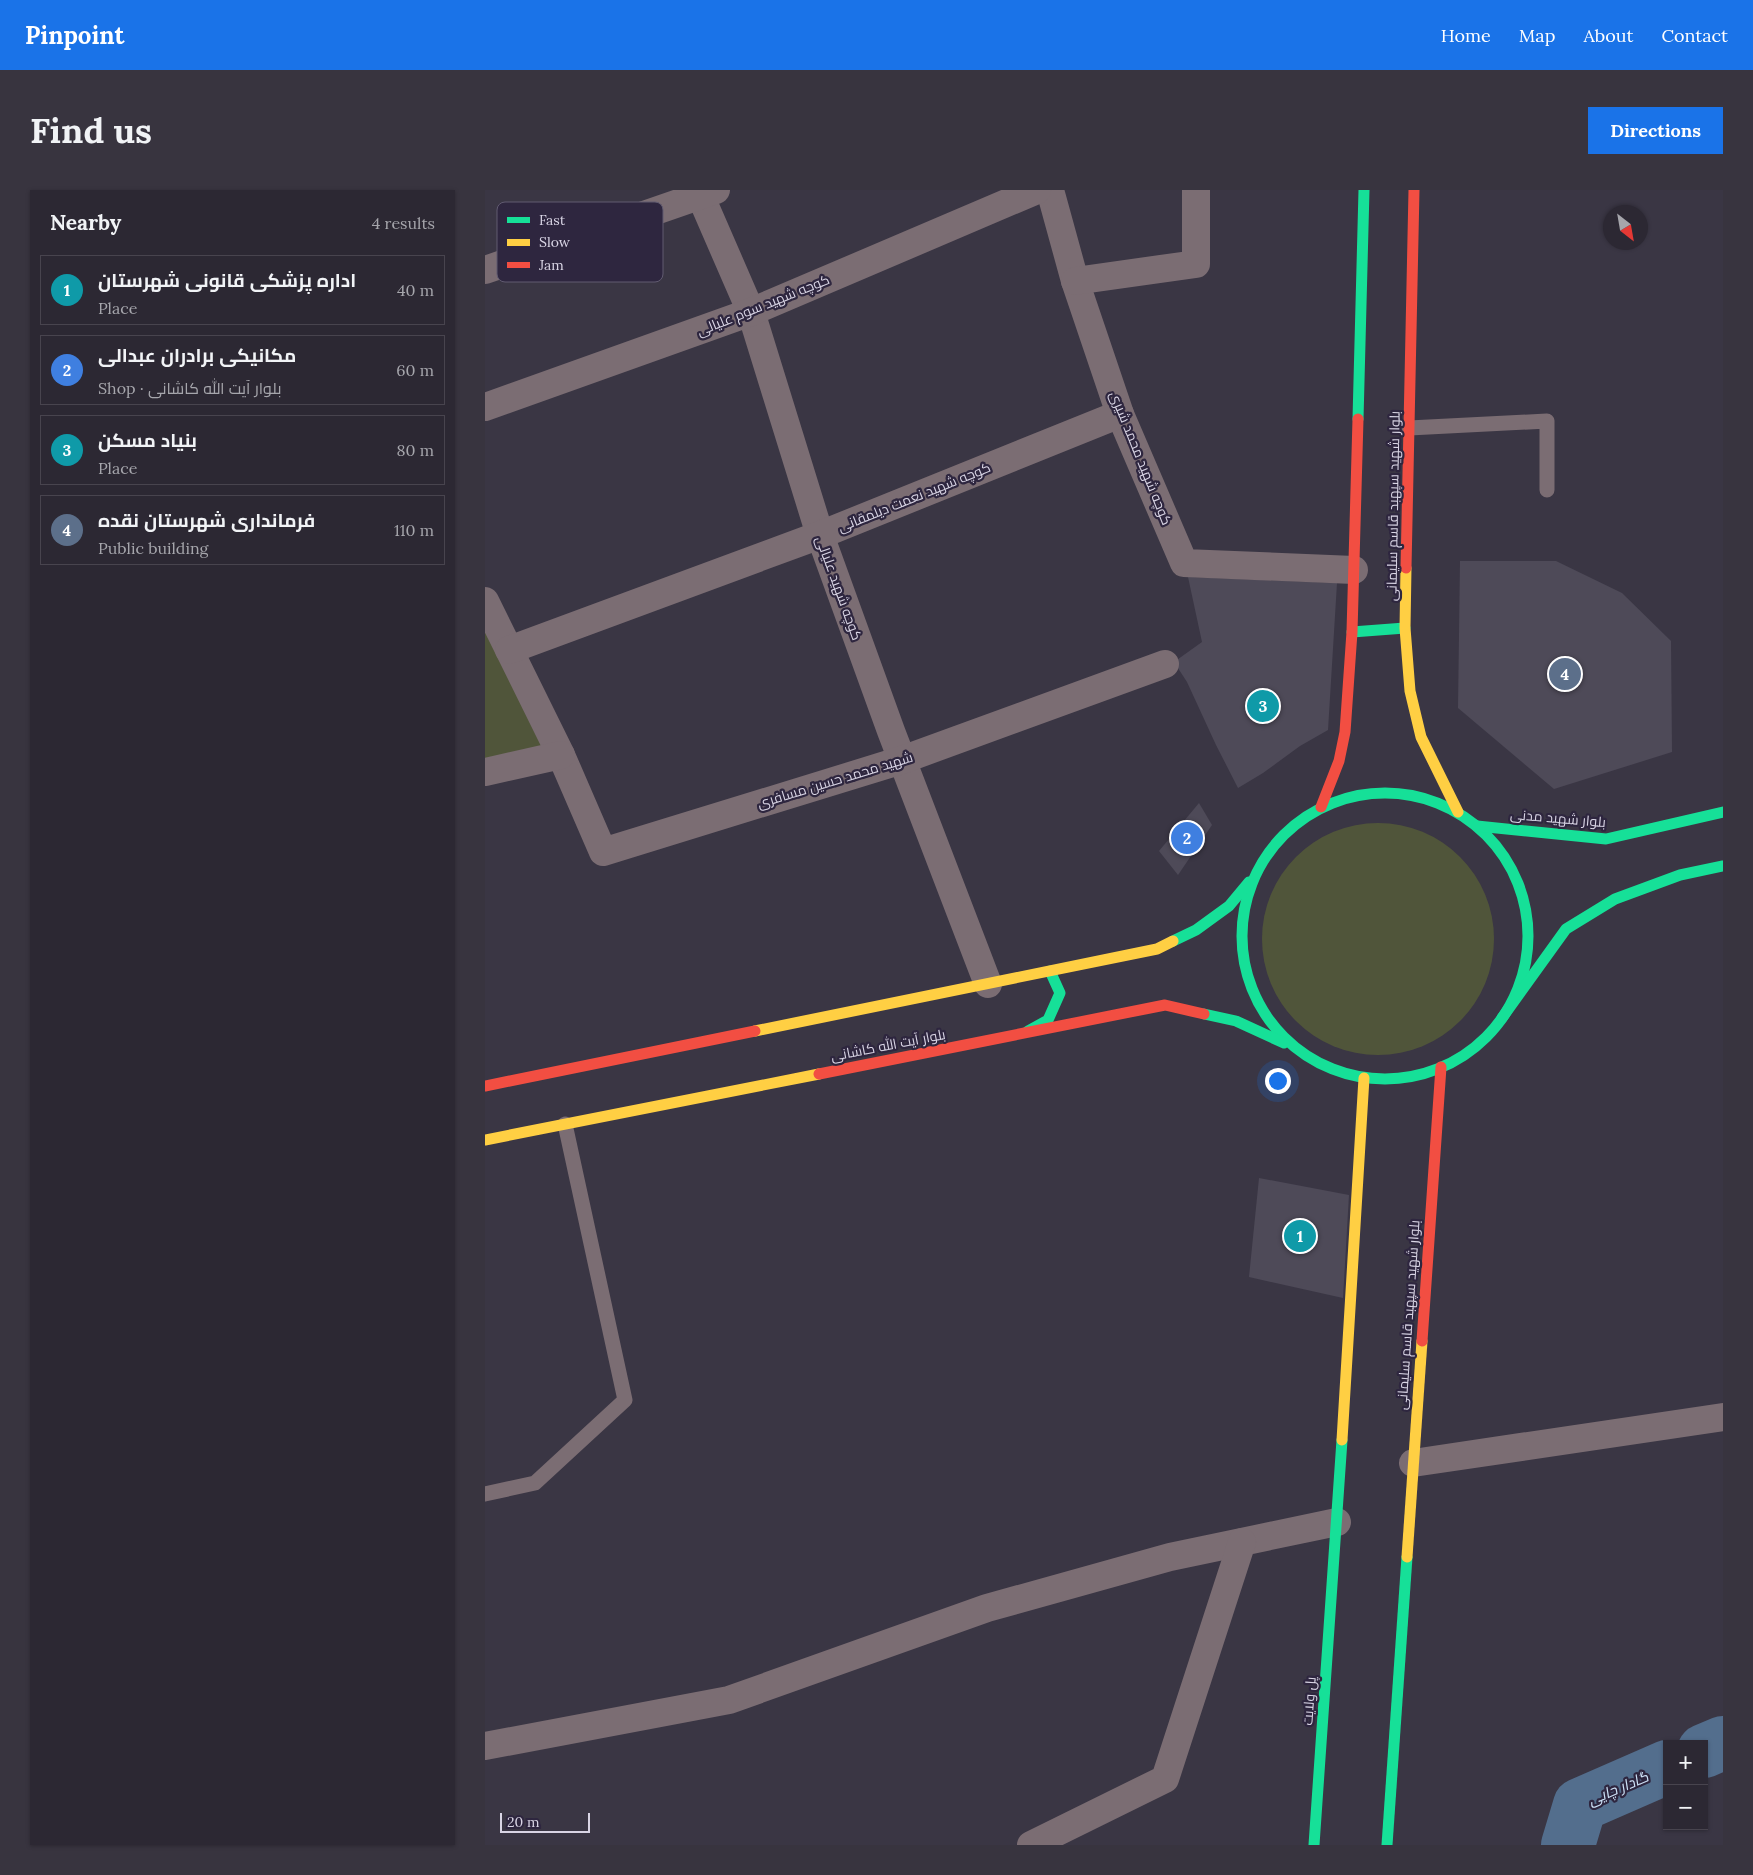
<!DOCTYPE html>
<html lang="en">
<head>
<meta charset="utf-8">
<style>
  body { margin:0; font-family:Lora,Cairo,serif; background:#38343f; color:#f1f3f6 }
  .controls { position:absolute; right:15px; bottom:15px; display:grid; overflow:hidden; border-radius:0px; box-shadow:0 1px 4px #0004 }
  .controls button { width:45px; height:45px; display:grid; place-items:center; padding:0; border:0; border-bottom:1px solid #48444e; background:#2c2833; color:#f1f3f6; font:25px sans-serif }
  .compass { position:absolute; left:1118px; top:15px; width:45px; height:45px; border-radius:50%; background:#2c2833; box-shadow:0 1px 4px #0004; rotate:149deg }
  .scale { position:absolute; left:15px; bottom:12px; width:90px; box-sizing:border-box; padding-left:5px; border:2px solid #d9d5e5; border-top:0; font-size:14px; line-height:18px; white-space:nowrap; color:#d9d5e5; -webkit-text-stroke:4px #2e263f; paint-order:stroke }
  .you { position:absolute; left:792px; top:890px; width:18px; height:18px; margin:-12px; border:4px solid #fff; border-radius:50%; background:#1a73e8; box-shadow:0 0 0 8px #1a73e833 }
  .badge { display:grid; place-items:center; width:32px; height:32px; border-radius:50%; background:#1a73e8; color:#fff; font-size:16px; font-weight:700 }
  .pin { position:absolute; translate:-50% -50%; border:2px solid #fff; box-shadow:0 1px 5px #0006 }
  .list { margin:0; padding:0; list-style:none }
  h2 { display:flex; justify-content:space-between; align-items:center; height:65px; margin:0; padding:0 20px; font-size:21px }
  h2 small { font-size:16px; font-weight:400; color:#a6a6ac }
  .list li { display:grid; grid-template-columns:32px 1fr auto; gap:15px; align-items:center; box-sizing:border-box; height:70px; margin:0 10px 10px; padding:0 10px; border:1px solid #48444e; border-radius:0px }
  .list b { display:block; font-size:19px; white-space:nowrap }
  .list p { margin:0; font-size:16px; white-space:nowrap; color:#a6a6ac }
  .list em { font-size:16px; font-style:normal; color:#a6a6ac }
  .map { position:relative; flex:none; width:1238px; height:1655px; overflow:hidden; border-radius:0px }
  header { display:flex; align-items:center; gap:30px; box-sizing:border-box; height:70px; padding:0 25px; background:#1a73e8; color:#fff }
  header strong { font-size:24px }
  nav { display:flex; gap:28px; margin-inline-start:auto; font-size:18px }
  .intro { display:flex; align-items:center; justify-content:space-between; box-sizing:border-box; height:120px; padding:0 30px }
  h1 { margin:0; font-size:35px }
  .button { padding:12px 22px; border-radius:0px; background:#1a73e8; color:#fff; font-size:18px; font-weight:700 }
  main { display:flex; gap:30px; padding:0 30px }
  aside { flex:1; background:#2c2833; border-radius:0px; box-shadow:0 1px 4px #0004 }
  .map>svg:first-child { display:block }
  .green { fill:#50553a }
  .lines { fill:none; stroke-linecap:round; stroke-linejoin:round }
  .river { stroke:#536e8d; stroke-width:54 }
  .building { fill:#4e4a58 }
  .lane { stroke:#7b6d73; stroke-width:15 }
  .street { stroke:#7b6d73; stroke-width:28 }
  .fast { stroke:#16e098; stroke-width:11 }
  .slow { stroke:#ffcf43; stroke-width:11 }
  .jam { stroke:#f24e42; stroke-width:11 }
  .labels { text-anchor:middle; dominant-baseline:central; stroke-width:4.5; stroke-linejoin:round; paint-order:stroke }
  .street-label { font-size:14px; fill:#d9d5e5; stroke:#2e263f }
  .water-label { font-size:15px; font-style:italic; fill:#cfe3f8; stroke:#2e263f }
  .key { fill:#2e263f; stroke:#615b71; stroke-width:1 }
  .key-label { font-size:14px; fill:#d9d5e5 }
</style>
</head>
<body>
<header>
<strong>Pinpoint</strong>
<nav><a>Home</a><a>Map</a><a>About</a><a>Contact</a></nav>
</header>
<div class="intro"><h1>Find us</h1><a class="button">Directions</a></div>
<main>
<aside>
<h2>Nearby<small>4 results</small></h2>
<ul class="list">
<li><span class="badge" style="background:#0f9aa8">1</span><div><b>اداره پزشکی قانونی شهرستان</b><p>Place</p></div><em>40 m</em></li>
<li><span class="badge" style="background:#3f7fe0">2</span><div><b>مکانیکی برادران عبدالی</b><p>Shop · بلوار آیت الله کاشانی</p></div><em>60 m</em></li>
<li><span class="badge" style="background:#0f9aa8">3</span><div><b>بنیاد مسکن</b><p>Place</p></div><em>80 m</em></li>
<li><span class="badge" style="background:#5c6f8a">4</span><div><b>فرمانداری شهرستان نقده</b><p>Public building</p></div><em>110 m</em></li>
</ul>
</aside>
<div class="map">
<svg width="1238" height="1655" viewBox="0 0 1238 1655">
  <rect width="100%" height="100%" fill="#3a3644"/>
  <!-- green -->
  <g class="green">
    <path d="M 0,435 L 60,558 L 0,572 Z"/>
    <circle cx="893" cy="749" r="116"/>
  </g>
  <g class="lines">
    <!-- river -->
    <g class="river">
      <path d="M 1219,1561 L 1238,1553"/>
      <path d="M 1083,1655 L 1095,1615 L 1182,1577"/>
    </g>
  </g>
  <!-- building -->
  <g class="building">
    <path d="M 975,371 L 1071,371 L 1137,403 L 1186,451 L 1187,562 L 1069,599 L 973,518 Z"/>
    <path d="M 703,387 L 852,393 L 843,540 L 815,556 L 778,583 L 753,598 L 731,555 L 702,492 L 689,472 L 717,452 Z"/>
    <path d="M 714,613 L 727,635 L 693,685 L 674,661 Z"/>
    <path d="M 774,988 L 864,1005 L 858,1108 L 764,1087 Z"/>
  </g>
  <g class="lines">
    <!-- lane -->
    <g class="lane">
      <path d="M 924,238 L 1062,231 L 1062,300"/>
      <path d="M 0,1304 L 50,1293 L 140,1210 L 80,934"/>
    </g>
    <!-- street -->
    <g class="street">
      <path d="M 213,0 L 266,122 L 335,345 L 406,541 L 503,794"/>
      <path d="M 565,0 L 590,91 L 635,224 L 699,373 L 869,380"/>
      <path d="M 0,80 L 231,0"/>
      <path d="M 590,91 L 711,74 L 711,0"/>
      <path d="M 0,217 L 266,122 L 552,0"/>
      <path d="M 0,411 L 76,565 L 118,662 L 417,570 L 680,474"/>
      <path d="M 24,460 L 335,345 L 635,224"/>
      <path d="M 0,582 L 76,565"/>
      <path d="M 928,1273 L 1238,1227"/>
      <path d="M 0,1556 L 244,1510 L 502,1418 L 685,1367 L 852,1332"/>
      <path d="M 546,1655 L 680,1589 L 757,1352"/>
    </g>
    <!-- fast -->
    <g class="fast">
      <path d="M 873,229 L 879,0"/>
      <path d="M 867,442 L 920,438"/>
      <circle cx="900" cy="746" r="143"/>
      <path d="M 992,636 L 1121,649 L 1238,622"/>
      <path d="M 688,751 L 711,740 L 744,716 L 764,692"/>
      <path d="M 719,824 L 751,831 L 799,853"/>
      <path d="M 1017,828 L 1081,739 L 1130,709 L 1195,685 L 1238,676"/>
      <path d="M 543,841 L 563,830 L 575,803 L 565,781"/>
      <path d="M 829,1655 L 857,1250"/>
      <path d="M 902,1655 L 922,1367"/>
    </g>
    <!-- slow -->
    <g class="slow">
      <path d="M 921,378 L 920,438 L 925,501 L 936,547 L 973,622"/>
      <path d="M 270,841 L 672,759 L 688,751"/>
      <path d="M 0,950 L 334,884"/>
      <path d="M 857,1250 L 879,888"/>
      <path d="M 922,1367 L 937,1151"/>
    </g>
    <!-- jam -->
    <g class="jam">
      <path d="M 921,378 L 929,0"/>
      <path d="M 836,617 L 854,571 L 860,542 L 867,442 L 873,229"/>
      <path d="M 334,884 L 680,815 L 719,824"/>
      <path d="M 0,896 L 270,841"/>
      <path d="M 937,1151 L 956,877"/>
    </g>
  </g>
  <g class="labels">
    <!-- street labels -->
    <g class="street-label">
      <text transform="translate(278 115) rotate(-22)">کوچه شهید سوم علیالی</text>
      <text transform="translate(656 268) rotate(68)">کوچه شهید محمد شیری</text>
      <text transform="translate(429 307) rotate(-22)">کوچه شهید نعمت دیلمقانی</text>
      <text transform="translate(908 316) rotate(-89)">بلوار شهید سپهبد قاسم سلیمانی</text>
      <text transform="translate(354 398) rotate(70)">کوچه شهید علیالی</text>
      <text transform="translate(350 590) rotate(-17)">شهید محمد حسین مسافری</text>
      <text transform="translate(1073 628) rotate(5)">بلوار شهید مدنی</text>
      <text transform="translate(403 855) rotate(-11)">بلوار آیت الله کاشانی</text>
      <text transform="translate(923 1125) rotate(-86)">بلوار شهید سپهبد قاسم سلیمانی</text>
      <text transform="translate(824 1511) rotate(-86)">پل ولایت</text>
    </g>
    <!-- water labels -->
    <g class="water-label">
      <text transform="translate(1133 1598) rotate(-23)">گادار چایی</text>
    </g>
  </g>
  <!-- legend -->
  <rect x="12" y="12" width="166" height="80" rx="8" class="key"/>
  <rect x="22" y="27" width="23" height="6" fill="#16e098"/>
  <rect x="22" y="49" width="23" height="7" fill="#ffcf43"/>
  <rect x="22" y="72" width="23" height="6" fill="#f24e42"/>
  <g class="key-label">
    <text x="54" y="35">Fast</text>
    <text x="54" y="57">Slow</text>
    <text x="54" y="80">Jam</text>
  </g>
</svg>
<div class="controls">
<button>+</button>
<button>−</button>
</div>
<svg class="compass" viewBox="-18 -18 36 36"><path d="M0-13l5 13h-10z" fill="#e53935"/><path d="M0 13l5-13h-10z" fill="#a6a6ac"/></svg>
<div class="scale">20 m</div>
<div class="you"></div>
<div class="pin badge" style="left:815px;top:1046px;background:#0f9aa8">1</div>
<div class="pin badge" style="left:702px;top:648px;background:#3f7fe0">2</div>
<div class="pin badge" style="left:778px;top:516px;background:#0f9aa8">3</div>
<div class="pin badge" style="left:1080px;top:484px;background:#5c6f8a">4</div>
</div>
</main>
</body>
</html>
